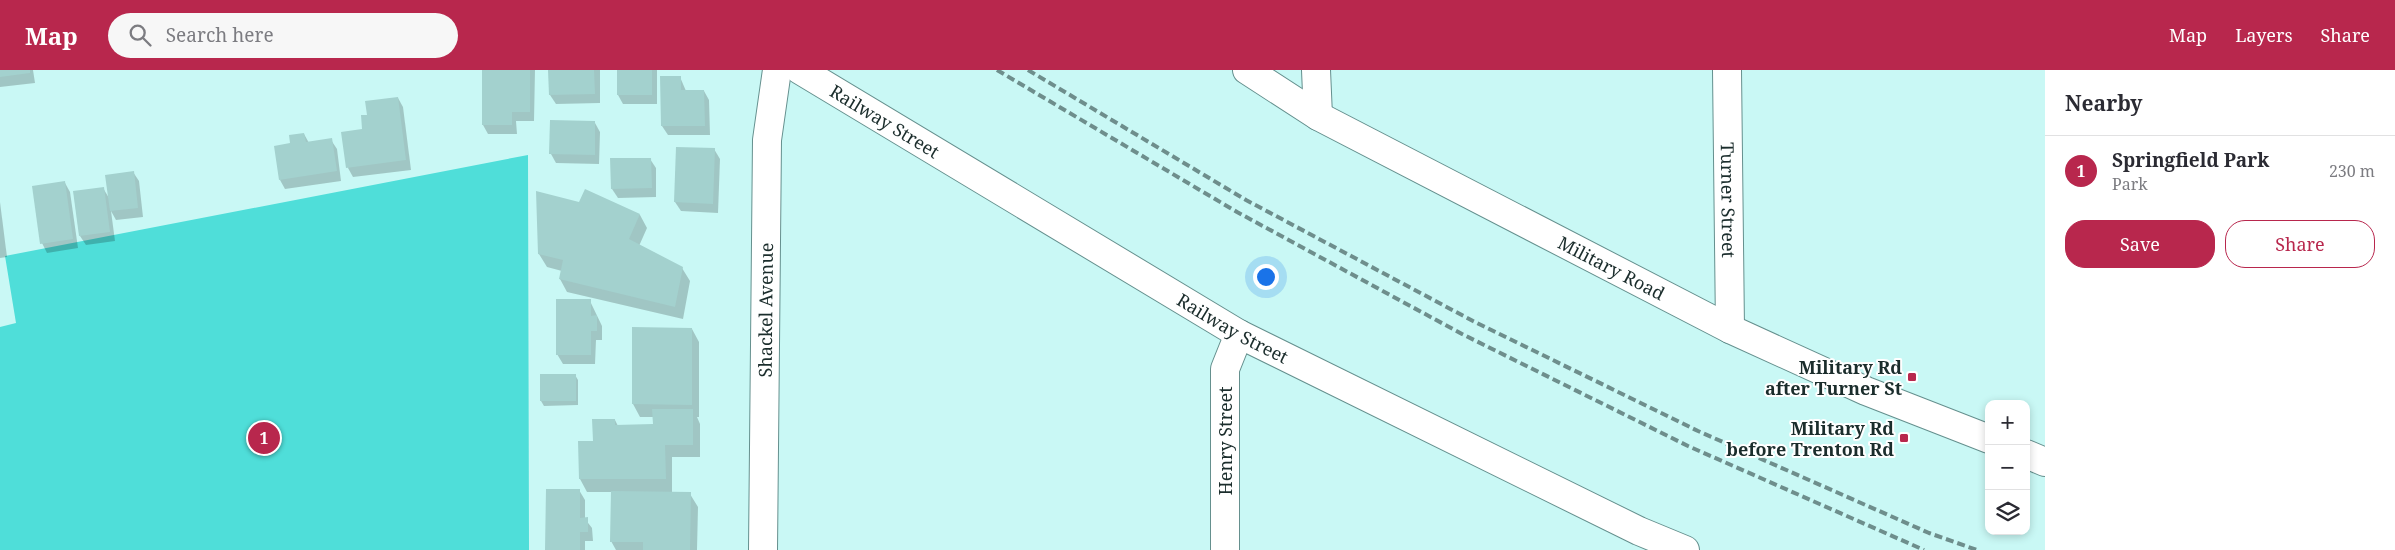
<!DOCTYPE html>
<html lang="en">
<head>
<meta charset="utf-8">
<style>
  body { margin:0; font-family:"Noto Serif",serif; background:#f7f7f7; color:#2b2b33 }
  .controls { position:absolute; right:15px; bottom:15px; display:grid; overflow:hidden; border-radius:10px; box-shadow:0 2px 8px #0003 }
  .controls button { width:45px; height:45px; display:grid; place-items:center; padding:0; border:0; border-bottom:1px solid #e1e1e2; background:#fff; color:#2b2b33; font:25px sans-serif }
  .you { position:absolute; left:1265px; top:206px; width:18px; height:18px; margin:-12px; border:4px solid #fff; border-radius:50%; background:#1a73e8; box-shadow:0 0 0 8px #1a73e833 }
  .badge { display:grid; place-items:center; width:32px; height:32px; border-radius:50%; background:#b8274d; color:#fff; font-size:16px; font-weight:700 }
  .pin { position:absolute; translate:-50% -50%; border:2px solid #fff; box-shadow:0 1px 5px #0006 }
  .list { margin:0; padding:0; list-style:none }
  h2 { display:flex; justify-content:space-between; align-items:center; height:65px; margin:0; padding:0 20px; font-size:21px }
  h2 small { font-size:16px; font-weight:400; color:#7c7c81 }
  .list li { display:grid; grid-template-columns:32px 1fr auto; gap:15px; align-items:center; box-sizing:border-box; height:70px; padding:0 20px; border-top:1px solid #e1e1e2 }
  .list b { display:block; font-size:19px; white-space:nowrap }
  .list p { margin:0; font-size:16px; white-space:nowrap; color:#7c7c81 }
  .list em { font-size:16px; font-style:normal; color:#7c7c81 }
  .actions { display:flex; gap:10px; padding:15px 20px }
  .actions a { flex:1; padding:11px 0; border:1px solid #b8274d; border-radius:20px; text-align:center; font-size:18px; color:#b8274d }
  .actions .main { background:#b8274d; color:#fff }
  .icon { flex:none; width:28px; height:28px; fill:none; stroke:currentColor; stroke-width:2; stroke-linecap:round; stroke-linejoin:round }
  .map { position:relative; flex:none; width:2045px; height:480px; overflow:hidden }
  header { display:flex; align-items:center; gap:30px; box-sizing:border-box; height:70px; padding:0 25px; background:#b8274d; color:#fff }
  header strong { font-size:24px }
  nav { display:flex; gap:28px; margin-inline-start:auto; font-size:18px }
  .search { width:350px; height:45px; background:#f7f7f7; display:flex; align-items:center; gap:12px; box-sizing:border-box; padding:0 18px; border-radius:28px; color:#7c7c81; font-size:19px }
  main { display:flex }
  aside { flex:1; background:#fff }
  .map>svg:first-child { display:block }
  .green { fill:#4fded9 }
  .shadow { fill:#0003 }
  .building { fill:#a3d1ce }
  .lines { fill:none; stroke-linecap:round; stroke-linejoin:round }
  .minor-casing { stroke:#65908e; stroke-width:30 }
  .secondary-casing { stroke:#65908e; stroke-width:30 }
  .minor { stroke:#fff; stroke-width:28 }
  .secondary { stroke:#fff; stroke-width:28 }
  .rail { stroke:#6e8e8c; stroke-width:4; stroke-dasharray:8 4; stroke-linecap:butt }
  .poi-dot { fill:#b8274d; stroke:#fff; stroke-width:2 }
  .labels { text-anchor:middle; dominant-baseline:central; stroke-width:4; stroke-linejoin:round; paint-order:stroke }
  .street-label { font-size:18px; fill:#1b2d2c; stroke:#fff }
  .poi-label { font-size:18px; font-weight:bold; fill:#1b2d2c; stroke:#fff; text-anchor:end }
</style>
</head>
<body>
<header>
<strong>Map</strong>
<div class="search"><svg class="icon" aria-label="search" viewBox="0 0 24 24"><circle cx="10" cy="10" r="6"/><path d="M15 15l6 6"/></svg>Search here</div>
<nav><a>Map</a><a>Layers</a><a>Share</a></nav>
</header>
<main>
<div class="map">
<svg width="2045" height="480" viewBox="0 0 2045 480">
  <rect width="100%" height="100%" fill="#c9f8f5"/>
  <!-- green -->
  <path class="green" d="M 528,85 L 529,480 L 0,480 L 0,257 L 16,253 L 5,186 Z"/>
  <!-- shadow -->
  <g class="shadow">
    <path d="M 0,0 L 33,0 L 35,13 L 0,17 Z"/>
    <path d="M 483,0 L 535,0 L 534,51 L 516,51 L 517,64 L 488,64 L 483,55 Z"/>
    <path d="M 550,0 L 600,0 L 600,33 L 556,34 L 550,25 Z"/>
    <path d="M 618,0 L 657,0 L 657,34 L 623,34 L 618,25 Z"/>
    <path d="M 680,7 L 686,21 L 704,21 L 709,30 L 710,65 L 668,65 L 662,56 Z"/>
    <path d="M 398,28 L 403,37 L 411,100 L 353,107 L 348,98 L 368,46 Z"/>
    <path d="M 595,53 L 600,62 L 599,94 L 556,93 L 551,84 Z"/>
    <path d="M 304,64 L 309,73 L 331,70 L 337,79 L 341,111 L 285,119 L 280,110 L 292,74 Z"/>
    <path d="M 714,79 L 720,89 L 718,143 L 681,141 L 675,132 Z"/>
    <path d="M 650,89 L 656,98 L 656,127 L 618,128 L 612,119 Z"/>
    <path d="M 133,102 L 139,111 L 143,147 L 116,150 L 111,141 L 115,171 L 86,175 L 80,166 L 103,118 L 109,128 Z"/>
    <path d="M 65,113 L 70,122 L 78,178 L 47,183 L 42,173 Z"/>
    <path d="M 0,132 L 7,187 L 0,188 Z"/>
    <path d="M 580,133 L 640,145 L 647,158 L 639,176 L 682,198 L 690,211 L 683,249 L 567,222 L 560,209 L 562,201 L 547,197 L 539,184 Z"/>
    <path d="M 590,231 L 602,256 L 602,270 L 596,270 L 595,294 L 563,294 L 557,284 Z"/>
    <path d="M 692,259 L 699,272 L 699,347 L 697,347 L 700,354 L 700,387 L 672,387 L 672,423 L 690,424 L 698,437 L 697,480 L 616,480 L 611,471 L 613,422 L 587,422 L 580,409 L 594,372 L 615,350 L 618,356 L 654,356 L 654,347 L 640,347 L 633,334 Z"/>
    <path d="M 575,305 L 578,310 L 578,335 L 544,336 L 541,331 Z"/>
    <path d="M 579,420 L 585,430 L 585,449 L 592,458 L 593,471 L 585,471 L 585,480 L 547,480 Z"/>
  </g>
  <!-- building -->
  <g class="building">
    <path d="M 0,0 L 30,0 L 30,3 L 0,7 Z"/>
    <path d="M 482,0 L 530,0 L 530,42 L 512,42 L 512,55 L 482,55 Z"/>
    <path d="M 548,0 L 594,0 L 595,24 L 549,25 Z"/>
    <rect x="617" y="0" width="35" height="25"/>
    <path d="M 660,6 L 681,6 L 681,20 L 704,20 L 705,56 L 661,56 Z"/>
    <path d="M 398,27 L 406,90 L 346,98 L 341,62 L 362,59 L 361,45 L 367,45 L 365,31 Z"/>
    <path d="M 550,50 L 595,51 L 595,85 L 549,84 Z"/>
    <path d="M 304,63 L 306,72 L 332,68 L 337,101 L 279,110 L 274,76 L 290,73 L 289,65 Z"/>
    <path d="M 676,77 L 715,78 L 713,134 L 674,132 Z"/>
    <path d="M 610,88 L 651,88 L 652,118 L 611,119 Z"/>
    <path d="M 134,101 L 138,138 L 110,141 L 105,105 Z"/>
    <path d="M 65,111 L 73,169 L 40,174 L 32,116 Z"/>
    <path d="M 104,117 L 110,162 L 79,166 L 73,121 Z"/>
    <path d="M 585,119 L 640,144 L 629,169 L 683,197 L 675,237 L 559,209 L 563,190 L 538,184 L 536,121 L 579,132 Z"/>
    <path d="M 556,229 L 591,229 L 591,246 L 597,245 L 597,261 L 591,261 L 591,285 L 556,285 Z"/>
    <path d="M 632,257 L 692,258 L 692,335 L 632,334 Z"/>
    <rect x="540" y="304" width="36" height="27"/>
    <path d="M 652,339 L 693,339 L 693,375 L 665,375 L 666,409 L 579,409 L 578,371 L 593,371 L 592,349 L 615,349 L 615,355 L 653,354 Z"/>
    <path d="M 546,419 L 580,419 L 580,448 L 588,447 L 588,462 L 580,462 L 580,480 L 545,480 Z"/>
    <path d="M 611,421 L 691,422 L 690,480 L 643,480 L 643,472 L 610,472 Z"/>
  </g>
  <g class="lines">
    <!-- minor casing -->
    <g class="minor-casing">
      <g id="minor">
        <path id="s1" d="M 1247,0 L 1318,46 L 1730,259 L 1866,321 L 1989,369"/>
        <path d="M 1316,0 L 1318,46"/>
        <path id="s2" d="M 1727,0 L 1730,259"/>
        <path d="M 2026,384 L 2045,392"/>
        <path id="s3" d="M 763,480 L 767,70 L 777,0"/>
        <path d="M 1225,480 L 1225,299 L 1239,264"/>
      </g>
    </g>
    <!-- secondary casing -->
    <g class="secondary-casing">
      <g id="secondary">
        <path id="s4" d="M 800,0 L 1239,264 L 1639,461 L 1685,480"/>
      </g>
    </g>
    <!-- minor -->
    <use href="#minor" class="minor"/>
    <!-- secondary -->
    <use href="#secondary" class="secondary"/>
    <!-- rail -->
    <g class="rail">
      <path d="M 997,0 L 1237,142 L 1462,264 L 1688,376 L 1924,480"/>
      <path d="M 1028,0 L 1246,130 L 1473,251 L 1698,361 L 1929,463 L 1977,480"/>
    </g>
  </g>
  <!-- markers -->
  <g class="poi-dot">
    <rect x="1907" y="302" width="10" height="10" rx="2.5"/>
    <rect x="1899" y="363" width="10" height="10" rx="2.5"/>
  </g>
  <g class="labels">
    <!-- street labels -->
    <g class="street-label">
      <text stroke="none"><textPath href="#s4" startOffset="99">Railway Street</textPath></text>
      <text stroke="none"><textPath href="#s2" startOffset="130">Turner Street</textPath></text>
      <text stroke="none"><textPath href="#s1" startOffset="415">Military Road</textPath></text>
      <text stroke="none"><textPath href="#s3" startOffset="240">Shackel Avenue</textPath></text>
      <text stroke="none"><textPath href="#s4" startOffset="504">Railway Street</textPath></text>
      <text transform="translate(1225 371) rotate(-90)">Henry Street</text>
    </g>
    <!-- poi labels -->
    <g class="poi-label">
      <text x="1902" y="297">Military Rd<tspan x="1902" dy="21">after Turner St</tspan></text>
      <text x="1894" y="358">Military Rd<tspan x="1894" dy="21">before Trenton Rd</tspan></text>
    </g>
  </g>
</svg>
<div class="controls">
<button>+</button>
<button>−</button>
<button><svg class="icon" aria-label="layers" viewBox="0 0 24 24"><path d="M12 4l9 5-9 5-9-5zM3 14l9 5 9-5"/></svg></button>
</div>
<div class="you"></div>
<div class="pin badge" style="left:264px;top:368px">1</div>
</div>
<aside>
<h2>Nearby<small></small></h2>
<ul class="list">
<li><span class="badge">1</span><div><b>Springfield Park</b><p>Park</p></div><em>230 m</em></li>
</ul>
<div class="actions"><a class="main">Save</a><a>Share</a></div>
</aside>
</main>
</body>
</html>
